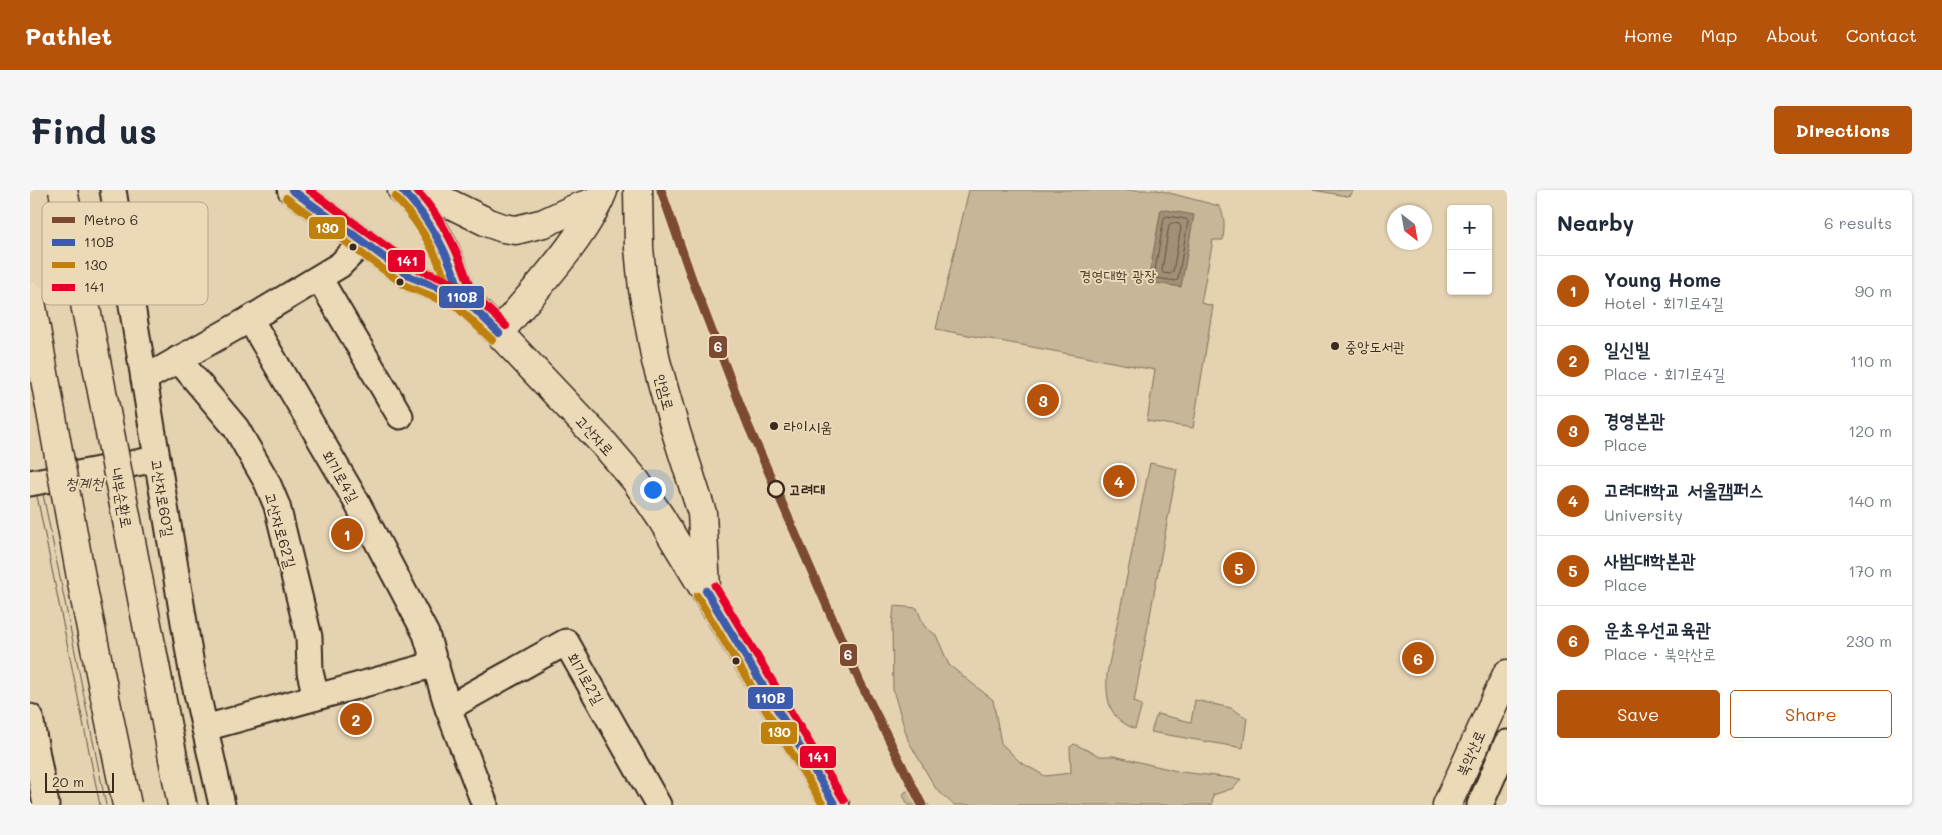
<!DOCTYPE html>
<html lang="en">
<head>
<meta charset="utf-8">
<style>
  body { margin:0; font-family:Mali,"Poor Story",sans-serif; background:#f6f6f7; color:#1f2937 }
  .controls { position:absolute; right:15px; top:15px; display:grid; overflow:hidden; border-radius:5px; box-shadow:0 1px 4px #0004 }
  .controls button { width:45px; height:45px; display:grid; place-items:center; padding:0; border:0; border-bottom:1px solid #e0e1e3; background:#fff; color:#1f2937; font:25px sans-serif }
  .compass { position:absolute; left:1357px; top:15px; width:45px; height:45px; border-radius:50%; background:#fff; box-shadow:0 1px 4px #0004; rotate:149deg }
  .scale { position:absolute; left:15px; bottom:12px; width:69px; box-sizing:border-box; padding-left:5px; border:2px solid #3b2a1e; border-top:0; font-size:14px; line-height:18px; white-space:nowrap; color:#3b2a1e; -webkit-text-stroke:4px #ebd9b7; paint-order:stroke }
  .you { position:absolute; left:622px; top:299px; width:18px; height:18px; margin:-12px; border:4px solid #fff; border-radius:50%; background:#1a73e8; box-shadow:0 0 0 8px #1a73e833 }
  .badge { display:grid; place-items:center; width:32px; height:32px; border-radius:50%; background:#b45309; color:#fff; font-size:16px; font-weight:700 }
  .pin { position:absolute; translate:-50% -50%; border:2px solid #fff; box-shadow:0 1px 5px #0006 }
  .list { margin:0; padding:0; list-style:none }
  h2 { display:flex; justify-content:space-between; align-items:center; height:65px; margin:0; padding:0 20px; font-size:21px }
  h2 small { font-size:16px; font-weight:400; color:#747a83 }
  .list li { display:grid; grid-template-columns:32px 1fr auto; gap:15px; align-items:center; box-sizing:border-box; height:70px; padding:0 20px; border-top:1px solid #e0e1e3 }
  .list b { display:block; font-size:19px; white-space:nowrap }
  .list p { margin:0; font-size:16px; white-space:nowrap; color:#747a83 }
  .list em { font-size:16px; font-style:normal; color:#747a83 }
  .actions { display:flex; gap:10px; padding:15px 20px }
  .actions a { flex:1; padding:11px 0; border:1px solid #b45309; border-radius:5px; text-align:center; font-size:18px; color:#b45309 }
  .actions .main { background:#b45309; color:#fff }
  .map { position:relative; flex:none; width:1477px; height:615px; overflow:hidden; border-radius:5px }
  header { display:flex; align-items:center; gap:30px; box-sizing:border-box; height:70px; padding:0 25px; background:#b45309; color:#fff }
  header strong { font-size:24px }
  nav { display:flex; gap:28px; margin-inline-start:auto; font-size:18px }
  .intro { display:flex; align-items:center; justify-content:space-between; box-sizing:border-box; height:120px; padding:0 30px }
  h1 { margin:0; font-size:35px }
  .button { padding:12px 22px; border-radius:5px; background:#b45309; color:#fff; font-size:18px; font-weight:700 }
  main { display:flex; gap:30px; padding:0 30px }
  aside { flex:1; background:#fff; border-radius:5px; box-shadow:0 1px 4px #0004 }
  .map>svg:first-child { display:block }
  .green { fill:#c8b698; stroke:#82705b }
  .water { fill:#a18f76; stroke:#786753 }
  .pier { fill:#e4d2b1 }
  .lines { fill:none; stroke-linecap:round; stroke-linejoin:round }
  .shore { stroke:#645241; stroke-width:1 }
  .minor-casing { stroke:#3b2a1e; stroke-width:29 }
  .tertiary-casing { stroke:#3b2a1e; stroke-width:31 }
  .primary-casing { stroke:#3b2a1e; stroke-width:31 }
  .minor { stroke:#ebd9b7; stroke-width:25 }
  .tertiary { stroke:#ebd9b7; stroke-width:28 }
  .primary { stroke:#ebd9b7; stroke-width:28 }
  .trunk-bridge-casing { stroke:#3b2a1e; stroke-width:31; stroke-linecap:butt }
  .trunk-bridge { stroke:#ebd9b7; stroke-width:28 }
  .bus-1-casing { stroke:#ebd9b7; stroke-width:11 }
  .bus-2-casing { stroke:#ebd9b7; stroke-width:11 }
  .bus-3-casing { stroke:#ebd9b7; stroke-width:11 }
  .bus-1 { stroke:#3d5bab; stroke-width:8 }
  .bus-2 { stroke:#bf8109; stroke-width:8 }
  .bus-3 { stroke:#e4002b; stroke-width:8 }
  .metro-1-casing { stroke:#ebd9b7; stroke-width:12 }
  .metro-1 { stroke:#7c4932; stroke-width:9 }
  .bus-dot { fill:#3b2a1e; stroke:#ebd9b7; stroke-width:2 }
  .stop-dot { fill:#ebd9b7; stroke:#3b2a1e; stroke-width:2.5 }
  .labels { text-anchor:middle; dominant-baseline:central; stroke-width:4; stroke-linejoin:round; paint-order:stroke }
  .park-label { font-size:15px; fill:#503f30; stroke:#ebd9b7 }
  .poi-label { font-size:15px; fill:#3b2a1e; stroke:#ebd9b7; text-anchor:start }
  .street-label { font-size:15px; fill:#3b2a1e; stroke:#ebd9b7 }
  .stop-label { font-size:15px; font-weight:bold; fill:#3b2a1e; stroke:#ebd9b7; text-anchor:start }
  .water-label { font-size:16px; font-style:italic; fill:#544334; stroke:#ebd9b7 }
  .key { fill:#ebd9b7; stroke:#b6a489; stroke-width:1 }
  .key-label { font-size:14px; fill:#3b2a1e }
  .line-badge { stroke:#ebd9b7; stroke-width:2 }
  .badge-label { font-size:14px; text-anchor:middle; font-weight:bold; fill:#fff }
</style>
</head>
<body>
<header>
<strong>Pathlet</strong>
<nav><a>Home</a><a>Map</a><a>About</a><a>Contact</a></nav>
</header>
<div class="intro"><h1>Find us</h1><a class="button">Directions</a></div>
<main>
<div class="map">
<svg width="1477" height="615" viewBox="0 0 1477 615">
  <rect width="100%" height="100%" fill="#e4d2b1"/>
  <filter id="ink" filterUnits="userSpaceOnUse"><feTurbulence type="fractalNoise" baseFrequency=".02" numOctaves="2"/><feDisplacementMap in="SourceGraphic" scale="10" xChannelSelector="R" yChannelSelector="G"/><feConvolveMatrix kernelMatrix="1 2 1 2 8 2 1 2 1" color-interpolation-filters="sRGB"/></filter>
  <g filter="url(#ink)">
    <!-- green -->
    <g class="green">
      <path d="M 939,0 L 1128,0 L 1189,16 C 1196,27 1194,38 1193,50 L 1183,50 L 1171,113 L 1183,116 L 1163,238 L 1117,231 L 1125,180 L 906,139 Z"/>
      <path d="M 1283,0 L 1323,0 L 1321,5 L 1317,6 Z"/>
      <path d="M 1120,273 L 1147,279 L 1104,512 L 1112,515 L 1105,539 C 1078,528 1076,510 1077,484 Z"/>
      <path d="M 864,416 L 887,418 L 894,436 L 906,445 L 919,475 L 963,510 L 971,553 L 990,572 L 1015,586 L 1041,583 L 1040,557 L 1044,554 L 1070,566 L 1084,566 L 1151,582 L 1211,589 L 1204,598 L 1183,605 L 1182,615 L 924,615 L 906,599 L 878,550 L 863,500 L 862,436 Z"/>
      <path d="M 1165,510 L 1201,518 L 1217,528 L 1213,558 L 1121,542 L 1127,524 L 1161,532 Z"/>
      <path d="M 880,600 L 883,602 L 899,615 L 878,615 L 873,605 L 875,602 Z"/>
    </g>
    <!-- water -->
    <path class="water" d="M 1131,19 L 1164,25 L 1151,97 L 1118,92 Z"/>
    <!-- pier -->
    <path class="pier" d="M 0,0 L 50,0 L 167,615 L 73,615 L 0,250 Z"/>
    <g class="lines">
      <!-- shore -->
      <g class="shore">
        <path d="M 1137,26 L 1156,29 L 1158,31 L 1148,89 L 1146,91 L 1126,88 L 1124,86 L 1134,28 Z"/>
        <path d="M 1142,33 L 1149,34 L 1151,37 L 1143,82 L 1140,84 L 1133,83 L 1132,80 L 1139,35 Z"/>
        <path d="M 13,304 L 76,615"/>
        <path d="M 7,306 L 70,615"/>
        <path d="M 136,453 L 168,615"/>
      </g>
      <!-- minor casing -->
      <g class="minor-casing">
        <g id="minor">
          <path d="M 83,0 L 162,481 L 192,615"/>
          <path d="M 289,88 L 370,226"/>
          <path d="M 220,129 L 325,309 L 396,444 L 418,518 L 455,615"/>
          <path d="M 148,169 L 206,238 L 237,292 L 247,316 L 279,447 L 280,482 L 286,507"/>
          <path d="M 114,189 L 220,129 L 310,75 L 334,51"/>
          <path d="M 0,293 L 127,269"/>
          <path d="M 418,518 L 536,452 L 628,615"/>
          <path d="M 0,527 L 16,615"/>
          <path d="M 175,538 L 406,474"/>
          <path d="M 1450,615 L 1477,553"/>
        </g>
      </g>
      <!-- tertiary casing -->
      <g class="tertiary-casing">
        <path id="tertiary" d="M 1417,615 L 1477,484"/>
      </g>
      <!-- primary casing -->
      <g class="primary-casing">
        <g id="primary">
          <path d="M 262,0 L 381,87 L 432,107 L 469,143 L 576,256 L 606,291 L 631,328 L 805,615"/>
          <path d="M 372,0 C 405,32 419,63 432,107"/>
          <path d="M 608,0 L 609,58 L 613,99 L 626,171 L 646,242 L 672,323 L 676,399"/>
          <path d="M 385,14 L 395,8 L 408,8 L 459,33 L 473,38 L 486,40 L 514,33 L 544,19 L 569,10"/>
          <path d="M 469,143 C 503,101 553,51 573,1"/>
        </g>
      </g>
      <!-- minor -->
      <use href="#minor" class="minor"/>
      <!-- tertiary -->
      <use href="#tertiary" class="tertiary"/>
      <!-- primary -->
      <use href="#primary" class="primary"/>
      <!-- trunk-bridge casing -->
      <g class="trunk-bridge-casing">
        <g id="trunk-bridge">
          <path d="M 33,0 L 152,615"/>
          <path d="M 0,106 L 54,404 L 97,615"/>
        </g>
      </g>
      <!-- trunk-bridge -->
      <use href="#trunk-bridge" class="trunk-bridge"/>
      <!-- bus-1 casing -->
      <g class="bus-1-casing">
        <g id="bus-1">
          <path d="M 262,0 L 381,87 L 432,107 L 469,143"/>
          <path d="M 372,0 C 402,31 419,66 432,107"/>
          <path d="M 676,401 L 805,615"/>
        </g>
      </g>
      <!-- bus-2 casing -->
      <g class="bus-2-casing">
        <g id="bus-2">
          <path d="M 365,7 C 394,37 410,70 422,110"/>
          <path d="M 256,8 L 376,96 L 426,116 L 462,150"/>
          <path d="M 667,406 L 793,615"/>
        </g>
      </g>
      <!-- bus-3 casing -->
      <g class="bus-3-casing">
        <g id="bus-3">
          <path d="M 279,0 L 386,78 L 437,99 L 476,136"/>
          <path d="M 386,0 C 414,30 430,65 442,104"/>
          <path d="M 685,396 L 814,610"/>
        </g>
      </g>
      <!-- bus-1 -->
      <use href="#bus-1" class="bus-1"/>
      <!-- bus-2 -->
      <use href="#bus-2" class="bus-2"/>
      <!-- bus-3 -->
      <use href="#bus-3" class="bus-3"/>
      <!-- metro-1 casing -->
      <g class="metro-1-casing">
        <path id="metro-1" d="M 631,0 L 662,89 L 718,235 L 830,492 L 892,615"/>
      </g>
      <!-- metro-1 -->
      <use href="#metro-1" class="metro-1"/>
    </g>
  </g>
  <!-- markers -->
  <g class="bus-dot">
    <circle cx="323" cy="57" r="4.5"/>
    <circle cx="370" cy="92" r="4.5"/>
    <circle cx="1305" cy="156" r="5"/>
    <circle cx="744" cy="236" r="5"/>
    <circle cx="706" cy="471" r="4.5"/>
  </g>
  <circle class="stop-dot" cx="746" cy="299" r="8"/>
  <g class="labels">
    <!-- park labels -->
    <g class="park-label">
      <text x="1088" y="85">경영대학 광장</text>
    </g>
    <!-- poi labels -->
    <g class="poi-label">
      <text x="1315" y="156">중앙도서관</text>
      <text x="754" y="236">라이시움</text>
    </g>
    <!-- street labels -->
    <g class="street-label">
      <text transform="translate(635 202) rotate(75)">안암로</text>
      <text transform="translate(565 245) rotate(47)">고산자로</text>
      <text transform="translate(311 286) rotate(60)">회기로4길</text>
      <text transform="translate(92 308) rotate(79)">내부순환로</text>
      <text transform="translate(133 308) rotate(81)">고산자로60길</text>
      <text transform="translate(251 340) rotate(74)">고산자로62길</text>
      <text transform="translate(556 488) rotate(60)">회기로2길</text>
      <text transform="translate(1440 563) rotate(-66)">북악산로</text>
    </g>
    <!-- stop labels -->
    <g class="stop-label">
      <text x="759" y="299">고려대</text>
    </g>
    <!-- water labels -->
    <g class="water-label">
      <text x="54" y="292">청계천</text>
    </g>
  </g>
  <!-- legend -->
  <rect x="12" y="12" width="166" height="103" rx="8" class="key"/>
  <rect x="22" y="27" width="23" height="6" fill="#7c4932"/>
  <rect x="22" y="49" width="23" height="7" fill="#3d5bab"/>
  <rect x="22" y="72" width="23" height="6" fill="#bf8109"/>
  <rect x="22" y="94" width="23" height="7" fill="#e4002b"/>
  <g class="key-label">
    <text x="54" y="35">Metro 6</text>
    <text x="54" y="57">110B</text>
    <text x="54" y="80">130</text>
    <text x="54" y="102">141</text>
  </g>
  <g class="line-badge">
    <rect x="278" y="26" width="38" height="24" rx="5" fill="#bf8109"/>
    <rect x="357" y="59" width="39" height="24" rx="5" fill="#e4002b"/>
    <rect x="408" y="95" width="47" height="24" rx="5" fill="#3d5bab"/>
    <rect x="678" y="145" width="20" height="24" rx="5" fill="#7c4932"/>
    <rect x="809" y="453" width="19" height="24" rx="5" fill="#7c4932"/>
    <rect x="717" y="496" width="47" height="24" rx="5" fill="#3d5bab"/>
    <rect x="730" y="531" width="38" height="24" rx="5" fill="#bf8109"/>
    <rect x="769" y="555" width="38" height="24" rx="5" fill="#e4002b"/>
  </g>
  <g class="badge-label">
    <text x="297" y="43">130</text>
    <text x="377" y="76">141</text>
    <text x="432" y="112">110B</text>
    <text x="688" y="162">6</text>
    <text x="818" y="470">6</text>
    <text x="740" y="513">110B</text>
    <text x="749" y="547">130</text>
    <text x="788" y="572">141</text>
  </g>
</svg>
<div class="controls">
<button>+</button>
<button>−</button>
</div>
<svg class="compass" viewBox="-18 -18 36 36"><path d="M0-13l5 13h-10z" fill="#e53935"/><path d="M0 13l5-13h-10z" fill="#747a83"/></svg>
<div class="scale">20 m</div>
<div class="you"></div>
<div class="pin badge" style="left:317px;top:344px">1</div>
<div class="pin badge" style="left:326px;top:529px">2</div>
<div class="pin badge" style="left:1013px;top:210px">3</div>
<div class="pin badge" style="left:1089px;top:291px">4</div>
<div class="pin badge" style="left:1209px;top:378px">5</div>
<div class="pin badge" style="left:1388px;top:468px">6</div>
</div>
<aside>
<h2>Nearby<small>6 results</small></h2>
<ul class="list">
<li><span class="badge">1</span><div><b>Young Home</b><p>Hotel · 회기로4길</p></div><em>90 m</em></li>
<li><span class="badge">2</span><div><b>일신빌</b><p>Place · 회기로4길</p></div><em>110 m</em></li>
<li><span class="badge">3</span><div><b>경영본관</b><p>Place</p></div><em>120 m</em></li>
<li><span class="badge">4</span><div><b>고려대학교 서울캠퍼스</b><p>University</p></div><em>140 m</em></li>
<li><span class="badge">5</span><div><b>사범대학본관</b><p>Place</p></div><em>170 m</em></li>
<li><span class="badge">6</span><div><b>운초우선교육관</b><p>Place · 북악산로</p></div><em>230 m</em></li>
</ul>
<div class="actions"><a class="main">Save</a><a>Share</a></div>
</aside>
</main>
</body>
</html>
